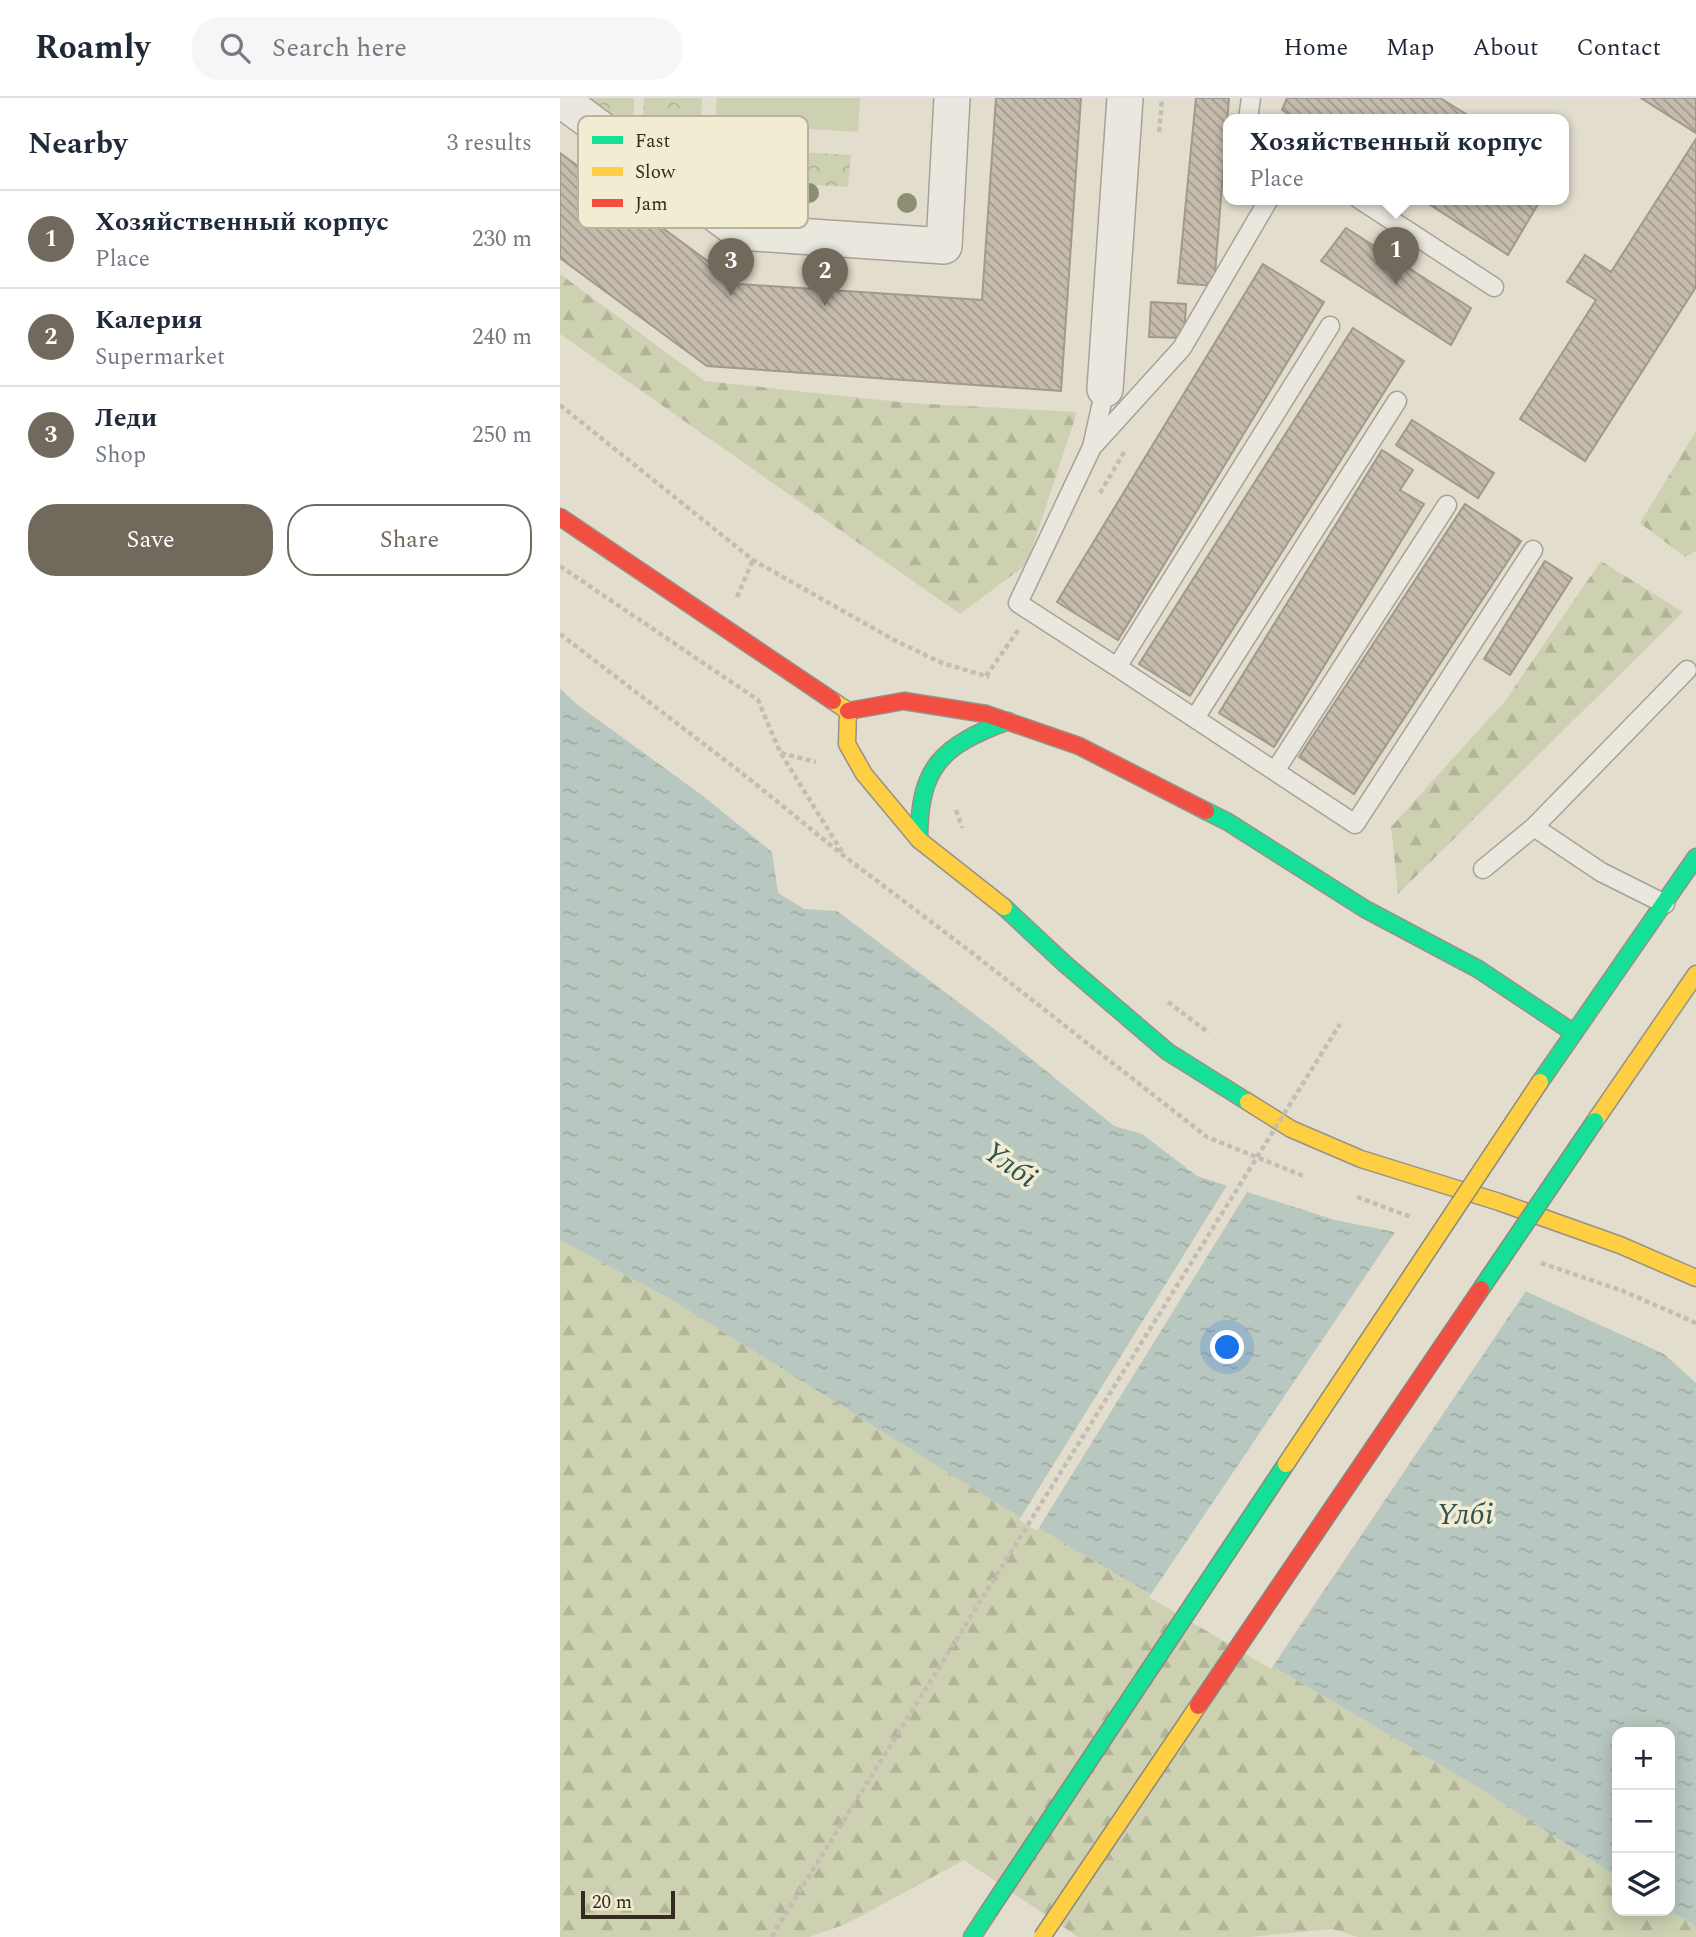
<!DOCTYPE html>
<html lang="en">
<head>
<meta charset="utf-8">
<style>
  body { margin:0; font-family:Spectral,serif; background:#f6f6f7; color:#1f2937 }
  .controls { position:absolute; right:21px; bottom:21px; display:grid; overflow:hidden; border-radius:14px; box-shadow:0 4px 18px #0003 }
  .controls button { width:63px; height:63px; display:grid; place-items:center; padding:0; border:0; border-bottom:2px solid #e0e1e3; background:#fff; color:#1f2937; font:35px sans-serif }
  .scale { position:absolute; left:21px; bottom:18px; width:94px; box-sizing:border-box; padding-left:7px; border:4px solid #342b1f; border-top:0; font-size:19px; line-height:24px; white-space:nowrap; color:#342b1f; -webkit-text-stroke:5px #f2ecd3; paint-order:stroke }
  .you { position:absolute; left:668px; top:1250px; width:24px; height:24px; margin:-18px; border:5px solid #fff; border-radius:50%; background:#1a73e8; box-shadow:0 0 0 10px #1a73e833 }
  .badge { display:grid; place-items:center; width:46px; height:46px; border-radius:50%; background:#71695c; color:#fff; font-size:23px; font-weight:700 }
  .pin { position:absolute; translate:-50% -58px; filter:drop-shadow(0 2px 4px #0008) }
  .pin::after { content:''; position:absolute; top:37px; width:24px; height:21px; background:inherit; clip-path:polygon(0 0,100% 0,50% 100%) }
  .popup { position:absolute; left:663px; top:16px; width:346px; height:91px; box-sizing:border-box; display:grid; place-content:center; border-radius:14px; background:#fff; filter:drop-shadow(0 2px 5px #0005); font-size:23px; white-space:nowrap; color:#747a83 }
  .popup b { font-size:26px; color:#1f2937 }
  .popup::after { content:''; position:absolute; left:50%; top:100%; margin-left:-14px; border:14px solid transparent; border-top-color:#fff }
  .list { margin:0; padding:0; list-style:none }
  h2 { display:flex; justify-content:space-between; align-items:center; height:91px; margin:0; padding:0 28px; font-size:30px }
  h2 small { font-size:23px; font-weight:400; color:#747a83 }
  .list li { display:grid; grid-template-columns:46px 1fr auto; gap:21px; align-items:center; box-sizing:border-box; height:98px; padding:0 28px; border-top:2px solid #e0e1e3 }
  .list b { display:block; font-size:26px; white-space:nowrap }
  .list p { margin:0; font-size:23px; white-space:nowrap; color:#747a83 }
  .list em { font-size:23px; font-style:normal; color:#747a83 }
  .actions { display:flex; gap:14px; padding:21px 28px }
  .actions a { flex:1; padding:16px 0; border:2px solid #71695c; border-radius:28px; text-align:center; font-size:24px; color:#71695c }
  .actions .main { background:#71695c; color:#fff }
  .icon { flex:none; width:38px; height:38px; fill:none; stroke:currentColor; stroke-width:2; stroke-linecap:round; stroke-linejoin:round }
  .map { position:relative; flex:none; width:1136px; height:1839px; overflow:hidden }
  header { display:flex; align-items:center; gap:42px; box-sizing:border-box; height:98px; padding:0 35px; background:#fff; border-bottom:2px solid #e0e1e3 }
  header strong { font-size:33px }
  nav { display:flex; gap:38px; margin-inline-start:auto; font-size:24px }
  .search { width:490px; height:63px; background:#f6f6f7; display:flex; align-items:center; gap:18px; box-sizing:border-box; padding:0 24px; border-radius:28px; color:#747a83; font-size:26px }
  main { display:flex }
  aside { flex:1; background:#fff }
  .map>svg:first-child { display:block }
  .forest { fill:url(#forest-firs) }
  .park { fill:url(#park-crowns) }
  .pitch { fill:#ced1b1 }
  .water { fill:url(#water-ripples) }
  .pier { fill:#e2ddcd }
  .building { fill:url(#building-back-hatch); stroke:#a2998d; stroke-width:2 }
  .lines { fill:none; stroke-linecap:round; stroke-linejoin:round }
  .lane-casing { stroke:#a7a296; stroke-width:21 }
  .street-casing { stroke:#a7a296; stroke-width:38 }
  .fast-casing { stroke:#979186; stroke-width:19 }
  .slow-casing { stroke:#979186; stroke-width:19 }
  .jam-casing { stroke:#979186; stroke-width:19 }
  .path { stroke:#c2beb5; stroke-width:4.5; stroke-dasharray:5 3.5; stroke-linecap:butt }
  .lane { stroke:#eae7de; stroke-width:18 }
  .street { stroke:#eae7de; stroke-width:35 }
  .fast { stroke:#16e098; stroke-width:16 }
  .slow { stroke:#ffcf43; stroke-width:16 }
  .jam { stroke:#f24e42; stroke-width:16 }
  .fast-bridge-casing { stroke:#8c877d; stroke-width:19; stroke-linecap:butt }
  .slow-bridge-casing { stroke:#8c877d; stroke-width:19; stroke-linecap:butt }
  .jam-bridge-casing { stroke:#8c877d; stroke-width:19; stroke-linecap:butt }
  .path-bridge { stroke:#c2beb5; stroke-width:4.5; stroke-dasharray:5 3.5; stroke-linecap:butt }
  .fast-bridge { stroke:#16e098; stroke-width:16 }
  .slow-bridge { stroke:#ffcf43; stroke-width:16 }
  .jam-bridge { stroke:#f24e42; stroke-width:16 }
  .tree { fill:#8a8f72 }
  .labels { text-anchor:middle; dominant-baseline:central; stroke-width:7; stroke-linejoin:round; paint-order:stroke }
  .water-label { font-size:30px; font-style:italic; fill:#305253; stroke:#f2ecd3 }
  .key { fill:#f2ecd3; stroke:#b9b29d; stroke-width:2 }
  .key-label { font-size:19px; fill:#342b1f }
</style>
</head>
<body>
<header>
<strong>Roamly</strong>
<div class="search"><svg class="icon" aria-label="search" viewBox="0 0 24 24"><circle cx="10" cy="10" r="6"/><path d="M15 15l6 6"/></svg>Search here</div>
<nav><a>Home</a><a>Map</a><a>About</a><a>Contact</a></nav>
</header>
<main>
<aside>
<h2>Nearby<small>3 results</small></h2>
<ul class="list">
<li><span class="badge">1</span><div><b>Хозяйственный корпус</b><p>Place</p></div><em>230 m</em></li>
<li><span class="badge">2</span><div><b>Калерия</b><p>Supermarket</p></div><em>240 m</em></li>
<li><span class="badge">3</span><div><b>Леди</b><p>Shop</p></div><em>250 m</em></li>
</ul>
<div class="actions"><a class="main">Save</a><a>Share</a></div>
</aside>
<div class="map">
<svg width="1136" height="1839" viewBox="0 0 1136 1839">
  <defs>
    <pattern id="forest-firs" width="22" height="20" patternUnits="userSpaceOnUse" patternTransform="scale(1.75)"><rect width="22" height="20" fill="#ced1b1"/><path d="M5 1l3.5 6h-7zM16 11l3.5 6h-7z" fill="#b2b498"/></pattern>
    <pattern id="park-crowns" width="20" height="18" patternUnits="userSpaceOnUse" patternTransform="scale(1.75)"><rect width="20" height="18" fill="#ced1b1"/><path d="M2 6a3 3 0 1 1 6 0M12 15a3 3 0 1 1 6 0" fill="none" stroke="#b2b498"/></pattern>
    <pattern id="water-ripples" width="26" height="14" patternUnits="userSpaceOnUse" patternTransform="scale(1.75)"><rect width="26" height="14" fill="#b8c7bf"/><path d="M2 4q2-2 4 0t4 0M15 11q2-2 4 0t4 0" fill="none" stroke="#9faba4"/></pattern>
    <pattern id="building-back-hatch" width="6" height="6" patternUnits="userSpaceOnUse" patternTransform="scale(1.75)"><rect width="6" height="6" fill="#c5bcae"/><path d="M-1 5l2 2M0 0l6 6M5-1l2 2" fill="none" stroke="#a1998d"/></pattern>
  </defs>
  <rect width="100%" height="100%" fill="#e2ddcd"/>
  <!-- forest -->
  <g class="forest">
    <path d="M 0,176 L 145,283 L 349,305 L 517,314 L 467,466 L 400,516 L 0,236 Z"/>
    <path d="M 1136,333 L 1136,453 L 1125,459 L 1080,425 Z"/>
    <path d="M 1041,463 L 1123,514 L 838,796 L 831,729 L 945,603 Z"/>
    <path d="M 0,1142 L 112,1202 L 438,1406 L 921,1691 L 1057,1779 L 1057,1813 L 1110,1812 L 1136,1829 L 1136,1839 L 798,1839 L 772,1831 L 689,1839 L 518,1839 L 404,1762 L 286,1826 L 249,1839 L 0,1839 Z"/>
  </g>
  <!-- park -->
  <g class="park">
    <path d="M 26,0 L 74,0 L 73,21 L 46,19 Z"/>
    <path d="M 84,0 L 142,0 L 141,22 L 83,19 Z"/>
    <path d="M 206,52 L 291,57 L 288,89 L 204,84 Z"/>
  </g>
  <!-- pitch -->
  <path class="pitch" d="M 157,0 L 300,0 L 298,34 L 155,25 Z"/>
  <!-- water -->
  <path class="water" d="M 0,591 L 19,608 L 143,698 L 212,754 L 218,795 L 244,811 L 277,813 L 442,937 L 554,1028 L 582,1036 L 637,1078 L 775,1122 L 835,1134 L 1104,1256 L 1136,1285 L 1136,1829 L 1110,1812 L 1110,1634 L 1057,1634 L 1057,1779 L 921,1691 L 438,1406 L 112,1202 L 0,1142 Z"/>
  <!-- pier -->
  <g class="pier">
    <path d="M 669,1084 L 689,1091 L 477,1433 L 459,1422 Z"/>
    <path d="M 837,1131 L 968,1190 L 711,1571 L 589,1499 Z"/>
  </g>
  <!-- building -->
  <g class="building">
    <path d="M 436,0 L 521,0 L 501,293 L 147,268 L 0,160 L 0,55 L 179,186 L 422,202 Z"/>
    <path d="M 636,0 L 669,0 L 654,188 L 618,185 Z"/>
    <path d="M 727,0 L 880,0 L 914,21 L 735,21 L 722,12 Z"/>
    <path d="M 1081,0 L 1136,0 L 1136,35 Z"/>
    <path d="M 1136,41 L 1136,189 L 1025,363 L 960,321 L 1036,202 L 1007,184 L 1025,157 L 1051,174 Z"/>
    <path d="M 861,101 L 981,101 L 948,157 Z"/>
    <path d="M 786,130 L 911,210 L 891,247 L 761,163 Z"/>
    <path d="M 703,166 L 764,204 L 558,542 L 497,504 Z"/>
    <path d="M 591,204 L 626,206 L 624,240 L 589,239 Z"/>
    <path d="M 793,230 L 844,263 L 630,598 L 579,566 Z"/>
    <path d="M 852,322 L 934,375 L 918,400 L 836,347 Z"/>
    <path d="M 822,352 L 853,372 L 840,392 L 864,406 L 714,649 L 659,615 Z"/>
    <path d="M 905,406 L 961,443 L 794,696 L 739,659 Z"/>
    <path d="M 985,463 L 1012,480 L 950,577 L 924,561 Z"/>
  </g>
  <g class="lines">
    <!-- lane casing -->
    <g class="lane-casing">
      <g id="lane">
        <path d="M 688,21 L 691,0"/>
        <path d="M 799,101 L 934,189"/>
        <path d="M 545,291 L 532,349 L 458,505 L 557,569 L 770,228"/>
        <path d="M 534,347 L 622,250 L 709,101"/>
        <path d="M 557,569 L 795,726 L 973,452"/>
        <path d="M 635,620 L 837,303"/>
        <path d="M 715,673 L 887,407"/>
        <path d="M 974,729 L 1041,774 L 1105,806"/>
        <path d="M 923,771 L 974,729 L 1127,572"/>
      </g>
    </g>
    <!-- street casing -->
    <g class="street-casing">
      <g id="street">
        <path d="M 0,1 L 180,134 L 384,148 L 392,0"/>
        <path d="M 545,291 L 565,0"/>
      </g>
    </g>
    <!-- fast casing -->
    <g class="fast-casing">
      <g id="fast">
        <path d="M 646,713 L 668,724 L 805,811 L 918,871 L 1014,935"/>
        <path d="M 359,742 C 359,669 381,648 448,623"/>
        <path d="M 444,809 L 505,866 L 608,954 L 688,1004"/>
        <path d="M 980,984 L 1136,759"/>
        <path d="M 412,1839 L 429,1813"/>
      </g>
    </g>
    <!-- slow casing -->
    <g class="slow-casing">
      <g id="slow">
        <path d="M 273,603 L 288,613 L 287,646 L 304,676 L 359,742 L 444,809"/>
        <path d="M 688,1004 L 731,1031 L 801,1061 L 939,1104 L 1060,1147 L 1136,1180"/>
        <path d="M 1035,1023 L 1136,876"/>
      </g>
    </g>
    <!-- jam casing -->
    <g class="jam-casing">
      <g id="jam">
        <path d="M 0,419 L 273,603"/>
        <path d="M 288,613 L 344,603 L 426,616 L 519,648 L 646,713"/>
      </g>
    </g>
    <!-- path -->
    <g class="path">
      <path d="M 599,34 L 602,0"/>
      <path d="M 0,307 L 193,462 L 336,543 L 382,565 L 429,579"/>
      <path d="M 540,395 L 566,351"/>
      <path d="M 0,468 L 198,602 L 220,654 L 282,754"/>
      <path d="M 177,499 L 193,462"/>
      <path d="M 0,536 L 187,679 L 284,758 L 411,854 L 647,1039 L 746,1079"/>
      <path d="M 426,578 L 459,531"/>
      <path d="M 221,655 L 256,664"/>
      <path d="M 396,712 L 402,730"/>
      <path d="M 608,904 L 649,935"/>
      <path d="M 797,1099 L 851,1119"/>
      <path d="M 981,1165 L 1063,1193 L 1136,1225"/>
      <path d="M 212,1839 L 216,1831"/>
    </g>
    <!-- lane -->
    <use href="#lane" class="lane"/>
    <!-- street -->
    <use href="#street" class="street"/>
    <!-- fast -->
    <use href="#fast" class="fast"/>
    <!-- slow -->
    <use href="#slow" class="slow"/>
    <!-- jam -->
    <use href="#jam" class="jam"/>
    <!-- fast-bridge casing -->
    <g class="fast-bridge-casing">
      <g id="fast-bridge">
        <path d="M 921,1191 L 1035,1023"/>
        <path d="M 429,1813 L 726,1366"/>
      </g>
    </g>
    <!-- slow-bridge casing -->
    <g class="slow-bridge-casing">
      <g id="slow-bridge">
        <path d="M 726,1366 L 980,984"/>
        <path d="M 482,1839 L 638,1608"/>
      </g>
    </g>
    <!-- jam-bridge casing -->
    <g class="jam-bridge-casing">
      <path id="jam-bridge" d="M 638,1608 L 921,1191"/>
    </g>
    <!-- path-bridge -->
    <path class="path-bridge" d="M 216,1831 L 780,926"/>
    <!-- fast-bridge -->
    <use href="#fast-bridge" class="fast-bridge"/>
    <!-- slow-bridge -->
    <use href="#slow-bridge" class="slow-bridge"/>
    <!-- jam-bridge -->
    <use href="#jam-bridge" class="jam-bridge"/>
  </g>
  <!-- trees -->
  <g class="tree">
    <circle cx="92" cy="40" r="10"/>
    <circle cx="165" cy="82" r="10"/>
    <circle cx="249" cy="95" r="10"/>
    <circle cx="347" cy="105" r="10"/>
  </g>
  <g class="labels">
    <!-- water labels -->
    <g class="water-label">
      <text transform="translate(450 1067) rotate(35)">Үлбі</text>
      <text x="905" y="1417">Үлбі</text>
    </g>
  </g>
  <!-- legend -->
  <rect x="18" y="18" width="230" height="112" rx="10" class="key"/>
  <rect x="32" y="38" width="31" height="8" fill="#16e098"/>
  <rect x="32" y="69" width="31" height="9" fill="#ffcf43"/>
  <rect x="32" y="101" width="31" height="8" fill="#f24e42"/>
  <g class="key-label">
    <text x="75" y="49">Fast</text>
    <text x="75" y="80">Slow</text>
    <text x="75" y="112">Jam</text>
  </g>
</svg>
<div class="controls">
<button>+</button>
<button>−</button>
<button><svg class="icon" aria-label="layers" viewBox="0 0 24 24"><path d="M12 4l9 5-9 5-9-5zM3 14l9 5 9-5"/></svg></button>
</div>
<div class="scale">20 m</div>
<div class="you"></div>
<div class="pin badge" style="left:836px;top:187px">1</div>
<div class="popup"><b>Хозяйственный корпус</b>Place</div>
<div class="pin badge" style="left:265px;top:208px">2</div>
<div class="pin badge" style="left:171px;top:198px">3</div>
</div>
</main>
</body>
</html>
